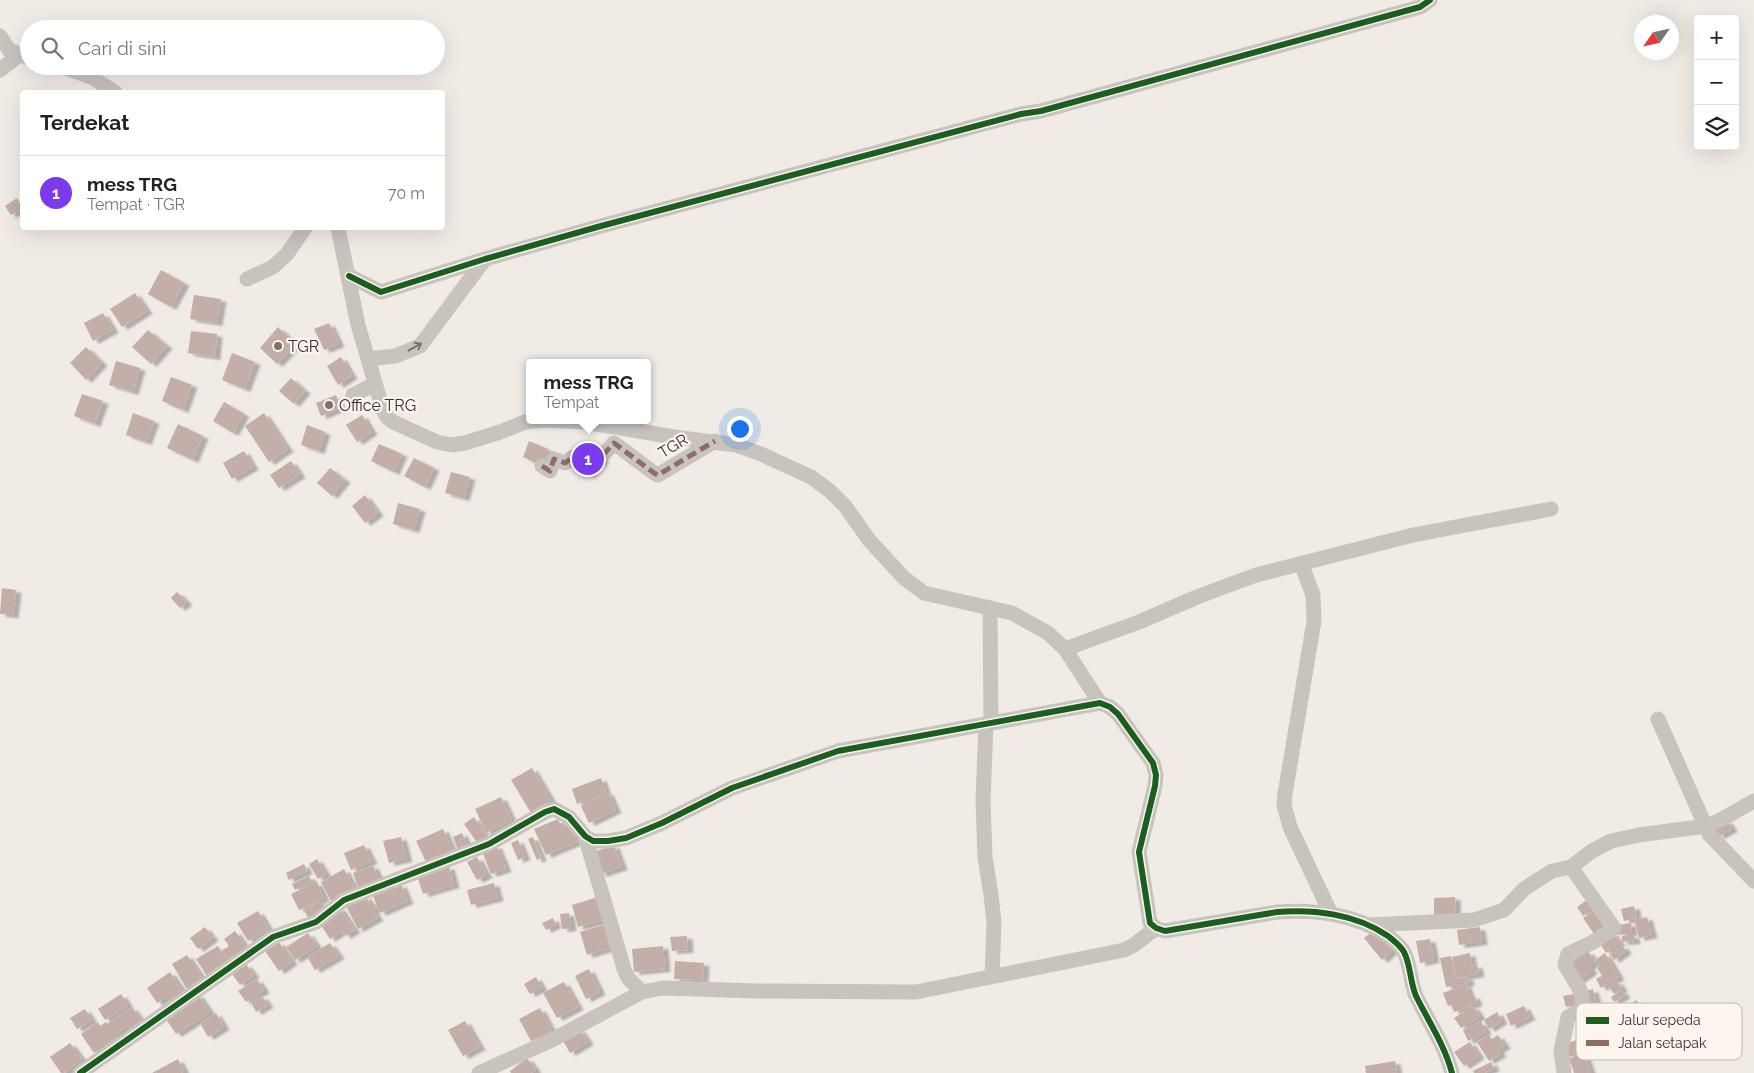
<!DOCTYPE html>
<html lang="id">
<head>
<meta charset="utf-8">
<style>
  body { margin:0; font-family:Raleway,sans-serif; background:#f2f2f2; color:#222 }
  .controls { position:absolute; right:15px; top:15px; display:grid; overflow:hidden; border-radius:5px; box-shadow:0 5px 20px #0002 }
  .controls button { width:45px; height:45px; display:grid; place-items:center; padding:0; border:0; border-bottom:1px solid #e0e0e0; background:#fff; color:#222; font:25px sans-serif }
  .compass { position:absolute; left:1634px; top:15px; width:45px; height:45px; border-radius:50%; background:#fff; box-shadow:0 5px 20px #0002; rotate:236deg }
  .you { position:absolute; left:739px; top:428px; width:18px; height:18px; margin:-12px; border:4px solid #fff; border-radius:50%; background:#1a73e8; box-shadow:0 0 0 8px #1a73e833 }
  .badge { display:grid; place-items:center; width:32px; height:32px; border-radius:50%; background:#7c3aed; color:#fff; font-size:16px; font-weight:700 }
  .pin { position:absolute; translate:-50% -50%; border:2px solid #fff; box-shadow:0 1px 5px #0006 }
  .popup { position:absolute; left:526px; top:359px; width:125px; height:65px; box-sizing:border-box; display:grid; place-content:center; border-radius:5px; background:#fff; filter:drop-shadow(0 1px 4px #0005); font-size:16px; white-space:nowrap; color:#767676 }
  .popup b { font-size:19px; color:#222 }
  .popup::after { content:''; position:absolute; left:50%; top:100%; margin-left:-10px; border:10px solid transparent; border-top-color:#fff }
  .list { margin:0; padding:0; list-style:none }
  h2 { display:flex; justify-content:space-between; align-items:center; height:65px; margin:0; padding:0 20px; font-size:21px }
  h2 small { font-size:16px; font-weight:400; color:#767676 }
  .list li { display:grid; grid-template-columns:32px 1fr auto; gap:15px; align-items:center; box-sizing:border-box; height:75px; padding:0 20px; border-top:1px solid #e0e0e0 }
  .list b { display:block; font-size:19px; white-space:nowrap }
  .list p { margin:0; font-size:16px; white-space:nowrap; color:#767676 }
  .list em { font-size:16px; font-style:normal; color:#767676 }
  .icon { flex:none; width:28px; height:28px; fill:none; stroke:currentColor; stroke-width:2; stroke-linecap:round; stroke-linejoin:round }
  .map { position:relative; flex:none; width:1754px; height:1073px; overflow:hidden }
  .search { position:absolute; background:#fff; box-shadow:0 5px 20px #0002; left:20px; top:20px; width:425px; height:55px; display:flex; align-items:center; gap:12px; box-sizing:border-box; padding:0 18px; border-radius:28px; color:#767676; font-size:19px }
  .panel { position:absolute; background:#fff; box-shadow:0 5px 20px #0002; left:20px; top:90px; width:425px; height:140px; border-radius:5px }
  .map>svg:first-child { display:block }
  .building { fill:#c3afa7; filter:url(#shadow) }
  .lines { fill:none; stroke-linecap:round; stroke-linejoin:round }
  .street { stroke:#c9c3be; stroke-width:15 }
  .quiet { stroke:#8d6e63; stroke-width:5; stroke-dasharray:10 5; stroke-linecap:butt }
  .cycleway-casing { stroke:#fbf5ee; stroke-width:9 }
  .cycleway { stroke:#1b5e20; stroke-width:6 }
  .oneway { stroke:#7b726d }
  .poi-dot { fill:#7a716c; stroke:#fbf5ee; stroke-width:2 }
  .labels { text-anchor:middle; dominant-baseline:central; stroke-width:4.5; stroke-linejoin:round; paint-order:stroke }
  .poi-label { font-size:16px; fill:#3b302b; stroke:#fbf5ee; text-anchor:start }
  .street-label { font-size:16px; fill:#3b302b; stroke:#fbf5ee }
  .key { fill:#fbf5ee; stroke:#c1bab4; stroke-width:1 }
  .key-label { font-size:14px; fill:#3b302b }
</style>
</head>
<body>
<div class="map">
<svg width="1754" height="1073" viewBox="0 0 1754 1073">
  <defs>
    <filter id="shadow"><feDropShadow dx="5.5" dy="3" stdDeviation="1" flood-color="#0004"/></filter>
  </defs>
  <rect width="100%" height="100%" fill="#f0ebe5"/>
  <!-- building -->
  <g class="building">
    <path d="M 17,198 L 22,208 L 11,215 L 5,206 Z"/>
    <path d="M 161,270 L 184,283 L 171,307 L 148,294 Z"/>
    <path d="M 135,293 L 147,311 L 122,327 L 110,309 Z"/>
    <path d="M 194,295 L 221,299 L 217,323 L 190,319 Z"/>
    <path d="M 103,313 L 113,330 L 93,341 L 84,323 Z"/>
    <path d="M 329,323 L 339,344 L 324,350 L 314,329 Z"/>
    <path d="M 278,327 L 296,344 L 277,364 L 260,348 Z"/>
    <path d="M 148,330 L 167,346 L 151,364 L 132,347 Z"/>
    <path d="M 191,331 L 217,334 L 215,357 L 188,353 Z"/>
    <path d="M 86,347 L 102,363 L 86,380 L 70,363 Z"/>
    <path d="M 232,353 L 255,362 L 245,389 L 222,380 Z"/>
    <path d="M 341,357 L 352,376 L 338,385 L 327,366 Z"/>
    <path d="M 116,361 L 140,368 L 133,392 L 109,385 Z"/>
    <path d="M 171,377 L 192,385 L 183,410 L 162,401 Z"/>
    <path d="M 291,378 L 305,391 L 294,404 L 279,391 Z"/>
    <path d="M 82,394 L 103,401 L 95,424 L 74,416 Z"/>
    <path d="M 336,395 L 341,408 L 321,416 L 316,403 Z"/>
    <path d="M 224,402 L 244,414 L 233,433 L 213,421 Z"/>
    <path d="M 133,413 L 154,421 L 146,442 L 126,435 Z"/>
    <path d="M 264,413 L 288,449 L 269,462 L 245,426 Z"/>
    <path d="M 362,415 L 372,432 L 357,442 L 346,425 Z"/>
    <path d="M 178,424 L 203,436 L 193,460 L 167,448 Z"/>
    <path d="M 307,425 L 325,432 L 319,451 L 301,445 Z"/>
    <path d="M 529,441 L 548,449 L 542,466 L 523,457 Z"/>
    <path d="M 586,443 L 603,460 L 589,475 L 572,458 Z"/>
    <path d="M 379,444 L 402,454 L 394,472 L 371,461 Z"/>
    <path d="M 244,451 L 253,467 L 232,479 L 223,463 Z"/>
    <path d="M 414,458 L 434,468 L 425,487 L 404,476 Z"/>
    <path d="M 291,461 L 300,475 L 279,488 L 270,475 Z"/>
    <path d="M 330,468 L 345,480 L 332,496 L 317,483 Z"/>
    <path d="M 451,472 L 470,477 L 464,498 L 445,493 Z"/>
    <path d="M 365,495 L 378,513 L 365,523 L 352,506 Z"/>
    <path d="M 398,503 L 420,509 L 414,530 L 393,524 Z"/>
    <path d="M 2,588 L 16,590 L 13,615 L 0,614 Z"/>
    <path d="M 177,592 L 187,602 L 180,608 L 171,598 Z"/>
    <path d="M 532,768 L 551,800 L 531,813 L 511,780 Z"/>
    <path d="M 601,778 L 606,793 L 577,804 L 572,789 Z"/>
    <path d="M 608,792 L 616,810 L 589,823 L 581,806 Z"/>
    <path d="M 501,797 L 512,820 L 486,833 L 475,809 Z"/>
    <path d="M 474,817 L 487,838 L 478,844 L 464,824 Z"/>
    <path d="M 558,819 L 562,827 L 569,824 L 577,842 L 546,855 L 534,829 Z"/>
    <path d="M 1727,820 L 1732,829 L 1719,836 L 1714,828 Z"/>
    <path d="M 443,829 L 453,851 L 426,862 L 416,841 Z"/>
    <path d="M 462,833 L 468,847 L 458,850 L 453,837 Z"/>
    <path d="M 401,837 L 407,859 L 389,863 L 383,841 Z"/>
    <path d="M 533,837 L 541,858 L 537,860 L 528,839 Z"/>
    <path d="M 518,840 L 525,857 L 518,860 L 511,843 Z"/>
    <path d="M 364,845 L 372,861 L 351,870 L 344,853 Z"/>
    <path d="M 496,845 L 506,869 L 491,874 L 482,851 Z"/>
    <path d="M 614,845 L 622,867 L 601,874 L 594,852 Z"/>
    <path d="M 477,857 L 487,875 L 477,880 L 467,862 Z"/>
    <path d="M 317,859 L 326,874 L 318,879 L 309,864 Z"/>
    <path d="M 304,864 L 307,871 L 289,880 L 286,873 Z"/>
    <path d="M 373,865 L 379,880 L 358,888 L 353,873 Z"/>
    <path d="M 449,866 L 454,885 L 423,894 L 417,876 Z"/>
    <path d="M 344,869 L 355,889 L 331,901 L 321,882 Z"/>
    <path d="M 309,876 L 312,881 L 295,890 L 292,884 Z"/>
    <path d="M 317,882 L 324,898 L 299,910 L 291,894 Z"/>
    <path d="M 494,883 L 498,898 L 471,905 L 467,890 Z"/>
    <path d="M 401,884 L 408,901 L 380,913 L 373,896 Z"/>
    <path d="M 366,896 L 369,902 L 372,901 L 377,909 L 373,910 L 378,918 L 358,929 L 346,906 Z"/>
    <path d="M 598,897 L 604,920 L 578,927 L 572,905 Z"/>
    <path d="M 1455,897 L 1456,918 L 1434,918 L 1434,898 Z"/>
    <path d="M 1587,900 L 1594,909 L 1583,916 L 1577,907 Z"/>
    <path d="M 321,901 L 327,913 L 309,921 L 304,909 Z"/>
    <path d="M 1634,906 L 1637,918 L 1624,921 L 1621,909 Z"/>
    <path d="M 339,907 L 355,930 L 345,936 L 342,931 L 330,939 L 321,925 Z"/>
    <path d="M 1595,910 L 1609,929 L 1597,938 L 1583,918 Z"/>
    <path d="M 258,911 L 269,929 L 248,941 L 237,923 Z"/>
    <path d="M 569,913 L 571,928 L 562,929 L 560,914 Z"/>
    <path d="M 1647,917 L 1652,935 L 1639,938 L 1634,920 Z"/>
    <path d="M 553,918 L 556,925 L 546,930 L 542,923 Z"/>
    <path d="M 1631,923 L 1632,933 L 1619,935 L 1617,925 Z"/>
    <path d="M 606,924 L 613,947 L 587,955 L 580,932 Z"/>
    <path d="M 205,927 L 213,938 L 198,949 L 190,938 Z"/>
    <path d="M 1480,927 L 1482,942 L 1459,945 L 1457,930 Z"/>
    <path d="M 1375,930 L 1392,951 L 1382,960 L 1364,938 Z"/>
    <path d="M 235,931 L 249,951 L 230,964 L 222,951 L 229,946 L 224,939 Z"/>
    <path d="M 1612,932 L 1620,943 L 1606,953 L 1598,941 Z"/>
    <path d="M 308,933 L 317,946 L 295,960 L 286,947 Z"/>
    <path d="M 1634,935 L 1635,941 L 1622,942 L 1622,936 Z"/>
    <path d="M 687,936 L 688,950 L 672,951 L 670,937 Z"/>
    <path d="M 1430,939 L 1434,960 L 1420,963 L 1416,941 Z"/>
    <path d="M 279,942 L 292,962 L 279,971 L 265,951 Z"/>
    <path d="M 330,943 L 339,956 L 315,970 L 307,957 Z"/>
    <path d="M 1622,945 L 1626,951 L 1614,960 L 1610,954 Z"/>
    <path d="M 218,946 L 228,962 L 209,979 L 196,959 Z"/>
    <path d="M 663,946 L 665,969 L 634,972 L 632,949 Z"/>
    <path d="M 1588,951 L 1595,962 L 1589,966 L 1592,971 L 1578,981 L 1568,964 Z"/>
    <path d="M 1470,953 L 1472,966 L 1477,965 L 1479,974 L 1456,978 L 1452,957 Z"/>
    <path d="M 1605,953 L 1619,977 L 1601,988 L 1596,979 L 1602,976 L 1597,968 L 1599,966 L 1595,960 Z"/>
    <path d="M 187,955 L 204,981 L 188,991 L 172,964 Z"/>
    <path d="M 1451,956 L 1455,979 L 1468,977 L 1469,983 L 1446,987 L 1440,958 Z"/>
    <path d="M 675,961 L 704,963 L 703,980 L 674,979 Z"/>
    <path d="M 246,964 L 254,975 L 240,985 L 232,974 Z"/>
    <path d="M 589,969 L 600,992 L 586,999 L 575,976 Z"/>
    <path d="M 170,972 L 184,993 L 170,1002 L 166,997 L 157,1003 L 147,988 Z"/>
    <path d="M 536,977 L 542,988 L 530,994 L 524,984 Z"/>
    <path d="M 257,979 L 264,990 L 246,1002 L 238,991 Z"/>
    <path d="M 1617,981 L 1622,988 L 1614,994 L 1609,987 Z"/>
    <path d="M 564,982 L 578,1007 L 557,1018 L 543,993 Z"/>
    <path d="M 1466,984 L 1470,997 L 1474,995 L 1477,1003 L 1454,1012 L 1451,1005 L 1448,1006 L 1443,993 Z"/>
    <path d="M 1593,989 L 1597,1006 L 1586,1009 L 1582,992 Z"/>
    <path d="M 1621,990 L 1625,995 L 1614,1002 L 1611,997 Z"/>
    <path d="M 1579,993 L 1581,1004 L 1566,1007 L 1563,996 Z"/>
    <path d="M 121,994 L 128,1005 L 105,1020 L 98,1009 Z"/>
    <path d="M 198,994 L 210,1012 L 176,1034 L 164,1016 Z"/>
    <path d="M 262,996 L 268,1005 L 256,1012 L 251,1002 Z"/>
    <path d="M 1636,1000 L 1643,1010 L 1637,1014 L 1631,1004 Z"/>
    <path d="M 1473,1006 L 1480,1016 L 1461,1028 L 1454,1018 Z"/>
    <path d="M 1524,1006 L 1530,1017 L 1511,1026 L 1506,1014 Z"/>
    <path d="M 132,1007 L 143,1023 L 131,1031 L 128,1026 L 114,1035 L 117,1038 L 94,1053 L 81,1034 L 98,1022 L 100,1026 L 106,1022 L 107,1024 Z"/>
    <path d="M 540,1008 L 552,1031 L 531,1041 L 519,1019 Z"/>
    <path d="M 85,1009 L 92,1020 L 77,1029 L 70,1018 Z"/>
    <path d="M 1497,1012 L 1502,1021 L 1489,1029 L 1484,1020 Z"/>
    <path d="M 216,1013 L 224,1027 L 208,1037 L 200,1023 Z"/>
    <path d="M 465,1021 L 480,1047 L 463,1056 L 448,1030 Z"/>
    <path d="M 1481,1021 L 1486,1032 L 1468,1041 L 1463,1030 Z"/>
    <path d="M 580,1029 L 588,1042 L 570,1053 L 562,1039 Z"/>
    <path d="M 1489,1035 L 1492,1039 L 1498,1035 L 1505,1046 L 1498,1050 L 1501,1054 L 1489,1061 L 1477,1042 Z"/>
    <path d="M 1580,1039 L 1584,1052 L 1569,1057 L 1564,1044 Z"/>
    <path d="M 1470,1042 L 1479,1056 L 1464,1066 L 1454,1052 Z"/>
    <path d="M 70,1043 L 82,1059 L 64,1073 L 61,1073 L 50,1057 Z"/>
    <path d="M 1584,1053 L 1591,1073 L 1574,1073 L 1569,1058 Z"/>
    <path d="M 527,1058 L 536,1070 L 531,1073 L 511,1073 L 510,1071 Z"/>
    <path d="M 178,1059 L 184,1071 L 181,1073 L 152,1073 Z"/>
    <path d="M 1395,1061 L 1397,1073 L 1366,1073 L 1365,1066 Z"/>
    <path d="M 1491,1062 L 1494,1068 L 1485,1073 L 1474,1073 L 1473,1071 Z"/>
  </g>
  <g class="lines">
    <!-- street -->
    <g class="street">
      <path d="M 0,36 L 9,50 L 29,58"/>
      <path d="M 60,66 L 91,77 L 115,92"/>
      <path d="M 0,70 L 19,55"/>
      <path d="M 338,228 L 358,325 L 383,410 L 387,417 L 393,422 L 437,442 L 452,445 L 465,443 L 500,432 L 525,422 L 543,420 L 585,422 L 674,437 L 736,445 L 761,454 L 811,477 L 830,491 L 845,506 L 869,540 L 904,578 L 924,593 L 1012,613 L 1048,633 L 1065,649 L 1100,703"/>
      <path d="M 349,276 L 381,292 L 485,259 L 601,226 L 1021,114 L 1041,111 L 1420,7 L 1430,0"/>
      <path d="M 247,279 L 273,267 L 287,254 L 305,228"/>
      <path d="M 368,359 L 395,356 L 420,346 L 485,259"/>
      <path d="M 353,395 L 375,384"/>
      <path d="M 603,455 L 614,443 L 654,473 L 658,475 L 715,441"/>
      <path d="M 542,466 L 550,471 L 554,459 L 565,463 L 573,457"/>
      <path d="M 1301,563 L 1313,595 L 1314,621 L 1285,794 L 1284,805 L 1290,827 L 1331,914"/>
      <path d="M 990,608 L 991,723"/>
      <path d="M 1065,649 L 1139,622 L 1197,597 L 1256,575 L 1413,535 L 1551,509"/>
      <path d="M 1658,719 L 1709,834 L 1754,881"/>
      <path d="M 986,724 L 983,800 L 985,857 L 991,895 L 994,922 L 992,977"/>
      <path d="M 585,836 L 624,969 L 628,978 L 642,992"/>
      <path d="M 1368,925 L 1474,920 L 1504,910 L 1524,889 L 1552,871 L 1571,867 L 1592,851 L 1611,841 L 1639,835 L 1706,826 C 1723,821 1738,809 1754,801"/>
      <path d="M 80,1073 L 273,937 L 316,922 L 344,900 L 489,844 L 545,812 L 554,809 L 569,817 L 585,836 L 593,841 L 608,841 L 626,838 L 662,823 L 732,788 L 838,751 L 1100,703 L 1110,707 L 1118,714 L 1153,763 L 1156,775 L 1155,786 L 1139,852 L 1150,923 L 1156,928 L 1165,931 L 1277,912 C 1314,909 1356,914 1388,936 C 1394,941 1400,945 1404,952 C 1411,966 1410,982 1416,996 C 1429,1022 1445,1046 1452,1073"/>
      <path d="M 479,1073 L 552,1040 L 642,992 L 663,988 L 757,991 L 916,992 L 1124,950 L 1134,945 L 1156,928"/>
      <path d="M 1564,1073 L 1561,1051 L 1568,1017 L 1584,1008 L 1580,990 L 1565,965 L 1568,954 L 1595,941 L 1614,928 L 1571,867"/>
    </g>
    <!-- quiet -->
    <g class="quiet">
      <path d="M 603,455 L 614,443 L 654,473 L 658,475 L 715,441"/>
      <path d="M 542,466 L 550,471 L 554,459 L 565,463 L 573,457"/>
    </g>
    <!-- cycleway casing -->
    <g class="cycleway-casing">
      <g id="cycleway">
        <path d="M 349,276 L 381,292 L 485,259 L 601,226 L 1021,114 L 1041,111 L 1420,7 L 1430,0"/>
        <path d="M 80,1073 L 273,937 L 316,922 L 344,900 L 489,844 L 545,812 L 554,809 L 569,817 L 585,836 L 593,841 L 608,841 L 626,838 L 662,823 L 732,788 L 838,751 L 1100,703 L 1110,707 L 1118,714 L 1153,763 L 1156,775 L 1155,786 L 1139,852 L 1150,923 L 1156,928 L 1165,931 L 1277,912 C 1314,909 1356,914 1388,936 C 1394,941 1400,945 1404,952 C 1411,966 1410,982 1416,996 C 1429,1022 1445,1046 1452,1073"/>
      </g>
    </g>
    <!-- cycleway -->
    <use href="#cycleway" class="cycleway"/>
  </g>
  <!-- one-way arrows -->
  <defs><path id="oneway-shaft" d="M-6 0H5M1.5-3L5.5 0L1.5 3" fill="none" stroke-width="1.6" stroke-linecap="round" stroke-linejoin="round" transform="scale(1.25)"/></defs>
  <use class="oneway" href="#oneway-shaft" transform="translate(415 347) rotate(-29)"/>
  <!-- markers -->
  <g class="poi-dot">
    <circle cx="278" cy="346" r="5"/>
    <circle cx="329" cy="405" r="5"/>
  </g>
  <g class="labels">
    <!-- poi labels -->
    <g class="poi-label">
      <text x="288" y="346">TGR</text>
      <text x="339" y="405">Office TRG</text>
    </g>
    <!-- street labels -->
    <g class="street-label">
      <text transform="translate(673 446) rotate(-31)">TGR</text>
    </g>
  </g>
  <!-- legend -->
  <rect x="1576" y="1003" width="166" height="57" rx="8" class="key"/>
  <rect x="1586" y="1017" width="23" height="7" fill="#1b5e20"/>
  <rect x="1586" y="1040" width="23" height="6" fill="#8d6e63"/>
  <g class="key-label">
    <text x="1618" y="1025">Jalur sepeda</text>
    <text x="1618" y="1048">Jalan setapak</text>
  </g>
</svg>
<div class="controls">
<button>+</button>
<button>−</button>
<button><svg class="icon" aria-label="layers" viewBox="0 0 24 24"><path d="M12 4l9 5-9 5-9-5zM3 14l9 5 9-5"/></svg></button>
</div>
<svg class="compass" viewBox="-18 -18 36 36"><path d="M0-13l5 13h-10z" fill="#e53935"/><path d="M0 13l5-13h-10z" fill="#767676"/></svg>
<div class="you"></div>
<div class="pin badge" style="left:588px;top:459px">1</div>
<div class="popup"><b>mess TRG</b>Tempat</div>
<div class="search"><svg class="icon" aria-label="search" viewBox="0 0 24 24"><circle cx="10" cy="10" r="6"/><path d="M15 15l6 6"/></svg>Cari di sini</div>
<section class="panel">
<h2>Terdekat<small></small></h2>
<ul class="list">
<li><span class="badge">1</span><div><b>mess TRG</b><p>Tempat · TGR</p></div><em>70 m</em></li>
</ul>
</section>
</div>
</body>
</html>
